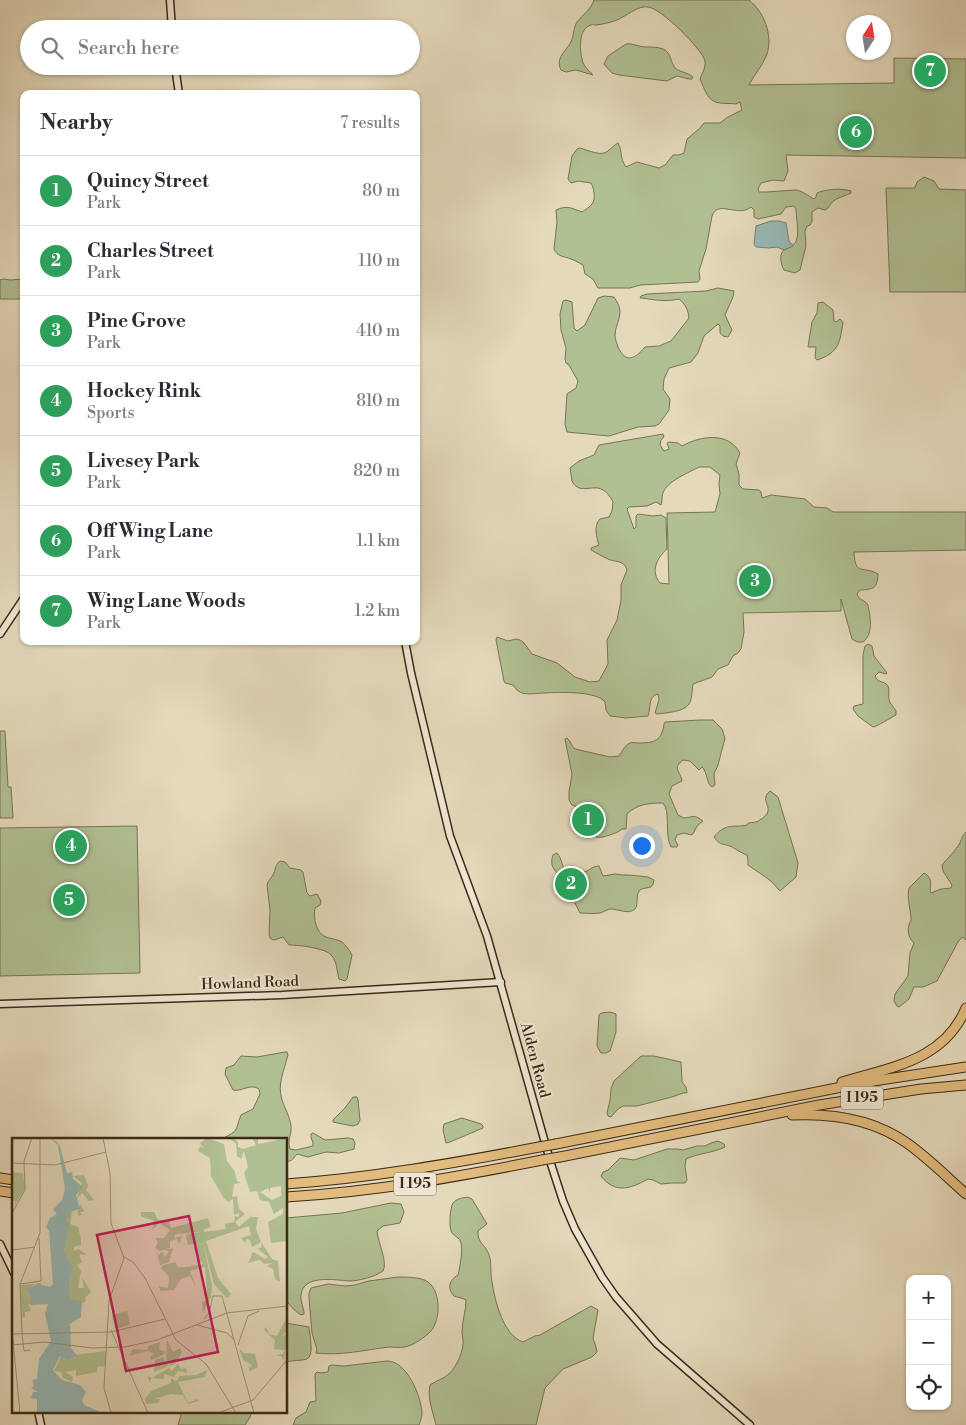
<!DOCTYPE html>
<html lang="en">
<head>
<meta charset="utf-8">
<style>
  body { margin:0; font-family:"Libre Bodoni",serif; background:#f7f7f7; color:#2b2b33 }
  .controls { position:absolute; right:15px; bottom:15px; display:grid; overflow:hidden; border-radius:10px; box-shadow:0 1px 4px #0004 }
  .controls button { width:45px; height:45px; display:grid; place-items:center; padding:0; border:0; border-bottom:1px solid #e1e1e2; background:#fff; color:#2b2b33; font:25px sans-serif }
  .compass { position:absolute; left:846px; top:15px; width:45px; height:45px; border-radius:50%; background:#fff; box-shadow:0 1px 4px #0004; rotate:12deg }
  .you { position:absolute; left:641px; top:845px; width:18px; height:18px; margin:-12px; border:4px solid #fff; border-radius:50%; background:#1a73e8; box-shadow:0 0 0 8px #1a73e833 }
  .badge { display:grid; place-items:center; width:32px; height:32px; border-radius:50%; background:#111827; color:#fff; font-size:16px; font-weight:700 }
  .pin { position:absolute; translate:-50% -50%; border:2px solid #fff; box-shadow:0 1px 5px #0006 }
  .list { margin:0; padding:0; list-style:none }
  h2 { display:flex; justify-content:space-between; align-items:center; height:65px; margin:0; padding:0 20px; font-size:21px }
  h2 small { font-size:16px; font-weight:400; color:#7c7c81 }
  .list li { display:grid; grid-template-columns:32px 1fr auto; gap:15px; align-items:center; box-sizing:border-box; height:70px; padding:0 20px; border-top:1px solid #e1e1e2 }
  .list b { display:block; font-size:19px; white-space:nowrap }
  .list p { margin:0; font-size:16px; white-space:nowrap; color:#7c7c81 }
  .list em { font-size:16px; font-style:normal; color:#7c7c81 }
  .icon { flex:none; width:28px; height:28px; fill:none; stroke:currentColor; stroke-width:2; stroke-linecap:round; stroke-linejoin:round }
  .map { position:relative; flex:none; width:966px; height:1425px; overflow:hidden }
  .search { position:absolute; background:#fff; box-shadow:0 1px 4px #0004; left:20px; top:20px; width:400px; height:55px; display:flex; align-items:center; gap:12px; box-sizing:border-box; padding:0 18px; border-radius:28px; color:#7c7c81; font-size:19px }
  .panel { position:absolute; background:#fff; box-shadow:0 1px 4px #0004; left:20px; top:90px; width:400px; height:555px; border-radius:10px }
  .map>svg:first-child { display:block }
  .green { fill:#b1c092; stroke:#787454; fill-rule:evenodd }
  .water { fill:#97b9b7; stroke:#737f77 }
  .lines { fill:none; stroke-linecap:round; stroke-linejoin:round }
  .secondary-casing { stroke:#3e2916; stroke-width:9 }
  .motorway-casing { stroke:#3e2916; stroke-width:11 }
  .secondary { stroke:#ede6d3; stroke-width:6 }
  .motorway { stroke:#e2bc7e; stroke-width:9 }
  .motorway-bridge-casing { stroke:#3e2916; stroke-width:11; stroke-linecap:butt }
  .motorway-bridge { stroke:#e2bc7e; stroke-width:9 }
  .labels { text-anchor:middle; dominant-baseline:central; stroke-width:4; stroke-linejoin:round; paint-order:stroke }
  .shield { fill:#ede6d3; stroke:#72624f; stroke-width:1 }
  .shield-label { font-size:14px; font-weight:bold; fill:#3e2916 }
  .street-label { font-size:15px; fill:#3e2916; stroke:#ede6d3 }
  .inset-road { fill:none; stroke:#a29379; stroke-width:1 }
  .view { fill:#c2185b; fill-opacity:0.15; stroke:#c2185b; stroke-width:2.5 }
  .inset-edge { fill:none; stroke:#3e2916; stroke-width:2.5 }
</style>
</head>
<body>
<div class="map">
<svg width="966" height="1425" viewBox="0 0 966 1425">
  <rect width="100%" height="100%" fill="#e4d9bb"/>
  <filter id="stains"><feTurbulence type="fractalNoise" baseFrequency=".004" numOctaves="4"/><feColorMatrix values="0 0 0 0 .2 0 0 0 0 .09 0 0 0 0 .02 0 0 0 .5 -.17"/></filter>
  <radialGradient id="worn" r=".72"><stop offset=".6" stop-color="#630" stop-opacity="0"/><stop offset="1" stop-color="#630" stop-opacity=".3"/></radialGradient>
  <!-- green -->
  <g class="green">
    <path d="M 594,0 L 749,0 C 764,12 773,35 767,54 C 763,65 754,75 749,85 L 894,83 L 894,58 L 966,59 L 966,158 L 786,155 L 788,171 L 784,181 L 773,180 L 761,183 L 758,189 L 759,192 L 766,192 L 796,190 C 803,191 808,196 814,199 L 816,197 L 817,193 C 826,189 841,188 851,191 L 851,193 C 841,198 834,197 828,208 L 825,210 L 818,208 L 812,212 L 812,222 L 810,225 L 807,226 L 805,231 L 806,246 L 800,270 L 795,273 L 784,270 C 781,265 779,255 783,251 C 788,245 796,247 797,238 C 799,229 796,218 796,209 L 794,206 L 786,207 L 781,214 L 758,219 L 754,217 L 754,210 L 751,207 C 738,218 718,199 712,216 L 706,249 L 699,271 L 700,279 L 698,282 L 640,285 L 630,288 L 598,288 L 593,279 L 585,274 L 583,265 C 579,263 575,260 571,259 C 564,256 557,257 554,249 L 557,222 L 556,210 C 567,205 571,208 582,212 C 585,210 590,207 592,204 C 596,199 594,188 591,183 L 578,181 L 571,183 L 568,179 L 572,156 L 577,149 L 580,148 C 588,150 601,157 608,151 C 612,148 614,145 618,143 C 623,152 619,157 626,167 L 637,162 L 659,168 L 665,165 L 673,155 L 679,155 L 684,153 L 687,139 L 699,129 L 704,123 L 720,123 L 728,117 L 742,110 L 740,102 L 736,104 C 730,103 726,104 720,103 C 707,102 705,89 700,79 C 702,73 706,68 705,61 C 702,49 661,8 648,7 C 639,5 626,16 617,20 C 611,22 601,25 595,25 C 594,25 593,24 591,25 C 577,29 580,53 583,63 C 585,67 589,71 593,75 L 576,70 L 566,72 L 561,70 C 555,58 566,51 571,42 C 574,36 573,28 577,22 C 583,14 591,10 594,0 Z"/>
    <path d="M 626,44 C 633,43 639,47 646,47 C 652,47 660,47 665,50 C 671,54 671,63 675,68 C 679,72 687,72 693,77 L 692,79 L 689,79 L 677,76 L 667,81 L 619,75 L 612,73 L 604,64 L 608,56 Z"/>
    <path d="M 924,177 L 934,181 L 939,189 L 966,190 L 966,292 L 890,292 L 886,188 L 915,188 L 917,182 Z"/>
    <path d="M 4,279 L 10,280 L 24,279 L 24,299 L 0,299 L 0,280 Z"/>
    <path d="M 718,288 L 734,291 L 733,297 L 725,315 L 732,330 L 728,337 L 723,336 L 720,333 L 720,326 L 718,324 L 704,336 L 698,353 L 691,362 L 669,368 L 664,379 L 663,389 L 670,399 L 669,410 L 659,424 L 655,426 L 638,427 L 609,436 L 567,432 L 565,424 L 567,394 L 576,388 L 578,381 L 569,365 L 566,363 L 565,359 L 566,348 L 561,330 L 560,314 L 563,301 L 566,300 L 572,302 L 574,328 L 577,331 L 585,325 L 598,298 L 604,296 L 614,297 C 617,302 620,306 620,312 C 620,320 615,327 615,335 C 615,340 617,343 618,347 C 626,364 635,359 645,347 L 659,346 L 671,341 L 689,318 C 688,309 685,304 679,299 C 666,302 655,300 642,298 L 640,298 L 641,296 L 647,294 L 706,291 Z"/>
    <path d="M 823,302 L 833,310 L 834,321 L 836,322 L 840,319 L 843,322 C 840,342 839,353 817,360 L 815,358 L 816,347 L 808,347 L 812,322 L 817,313 L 818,303 Z"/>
    <path d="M 663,434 L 664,437 L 661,440 L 660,445 L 664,451 L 669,449 L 667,443 L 669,442 L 678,443 L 682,446 C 700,436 728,431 740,453 L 736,464 L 739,474 L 739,485 L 743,489 L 759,490 L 761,492 L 762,498 L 771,495 L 805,499 L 814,507 L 827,508 L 833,512 L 966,512 L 966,550 L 854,552 C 855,577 863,565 878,574 C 877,589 874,589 860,590 L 857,594 C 858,600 865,600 868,605 C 870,616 874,634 863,642 L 857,642 L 852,639 L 841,599 L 841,611 L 743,613 L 744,632 L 741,649 L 738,653 L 733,656 L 728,665 L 718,669 L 712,677 L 693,684 C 692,690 692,700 689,704 C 684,712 665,713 657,714 L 655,713 L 659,700 L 658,694 C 648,696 651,707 648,716 L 626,718 L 610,716 L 606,710 L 605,702 C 597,691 559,692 545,693 C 538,693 529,695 522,693 C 517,691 516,689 513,685 L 505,683 L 504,681 L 496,640 L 497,637 L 508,641 L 516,639 L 520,640 L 524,643 L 532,654 L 557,663 L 575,677 L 590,682 L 599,681 L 608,664 L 607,640 L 617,620 L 621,600 L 621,585 L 627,570 C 624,559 614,563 606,558 C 601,556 597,553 591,550 L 591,548 L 599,545 C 597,539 593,525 600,519 C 603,518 606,518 609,517 L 612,511 L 613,502 C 610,496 606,490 598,488 C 588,487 578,493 572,481 C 571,477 571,472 570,468 L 579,461 L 594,455 L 599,445 ZM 699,467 L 710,467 L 720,475 L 719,484 L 720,494 L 715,512 L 667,513 L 669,584 L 660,583 C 650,571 657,558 667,549 L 666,518 L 661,515 L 653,516 L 638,514 L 636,516 L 636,527 L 634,529 L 627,509 L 629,507 L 647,506 L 656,502 L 661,505 C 663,501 661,497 663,493 C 667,481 688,473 699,467 Z"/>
    <path d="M 868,644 L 872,646 L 874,656 L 887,673 L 886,674 L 879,672 L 875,676 C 878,684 884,680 888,686 C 890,690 888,696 889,700 C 890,704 894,707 896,711 L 896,715 C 892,717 876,727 873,727 L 858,716 L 853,709 L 854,706 L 863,704 L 863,655 L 865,646 Z"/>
    <path d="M 700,720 L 713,720 L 722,729 L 725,738 L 718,765 L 714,774 L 715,785 L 712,787 C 706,783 708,773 702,767 L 699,770 L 690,761 L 683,760 C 672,769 680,770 682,781 L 672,786 L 669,794 L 678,815 L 684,818 C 694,817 694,814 703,821 L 697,826 L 693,834 L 691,835 L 684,833 L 677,835 L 675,840 L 678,845 L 677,847 L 671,847 C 664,834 671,811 663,803 C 649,803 637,804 627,814 L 626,829 L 622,829 C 618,833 601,839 596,837 C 590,834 589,830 582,830 L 582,827 L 580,826 L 578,807 L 572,805 L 569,800 L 569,792 L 572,774 L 565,739 L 567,738 C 571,741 571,746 575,749 L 610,757 L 619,756 C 622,752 625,745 630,743 C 632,742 635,743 638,743 C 654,743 662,741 664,724 L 665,722 Z"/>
    <path d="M 0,731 L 5,731 L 8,787 L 11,787 L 13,818 L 0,818 Z"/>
    <path d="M 770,791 L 778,797 L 798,863 L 796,877 L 780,891 L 771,881 L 748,865 L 748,860 L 747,855 C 741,853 737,850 732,847 C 724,843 720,846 714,837 C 721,828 727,826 738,826 C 740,826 744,826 746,825 C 747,825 748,823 749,823 C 753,822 756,823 760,820 C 779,808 757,802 770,791 Z"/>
    <path d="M 137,826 L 140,973 L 0,976 L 0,828 Z"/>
    <path d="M 966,832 L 966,940 L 962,937 L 958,942 L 937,981 L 923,987 L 914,987 L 909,999 L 899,1007 L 897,1006 L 894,1001 L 895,994 L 908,976 L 910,953 L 914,943 C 909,939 907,931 909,925 C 911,917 911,925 911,917 C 910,907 907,899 909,888 L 924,873 C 932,877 931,884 930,891 L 931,893 L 941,889 L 951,888 L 952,885 L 943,871 L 942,865 C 947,859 956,850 960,843 C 962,838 962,836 966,832 Z"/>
    <path d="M 557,853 C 562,859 562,866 566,873 C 573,874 580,874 587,871 C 592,868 594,866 599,866 L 603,876 L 615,874 L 623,875 L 629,875 L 648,877 L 654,880 L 653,884 L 651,887 C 648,888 642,888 640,890 C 635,895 639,904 635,909 C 629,915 618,909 611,909 C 607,909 604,912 600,913 C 594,914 587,913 580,913 L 573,899 L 563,899 C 563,894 564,886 563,882 C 559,871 548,870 553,855 Z"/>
    <path d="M 280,861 L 285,862 L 290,868 L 301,870 L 303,872 L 307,893 L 310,896 L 317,894 L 321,901 L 320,905 L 315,908 C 313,917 316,934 326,937 C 331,939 337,939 342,942 C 346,945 349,950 352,955 L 347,979 L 345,981 L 339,979 C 337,972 337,962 332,956 C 327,948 299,945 289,945 L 283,937 L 274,940 L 271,939 L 269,935 L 270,910 L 267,885 C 268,880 271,879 273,875 C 276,870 274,866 280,861 Z"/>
    <path d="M 610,1012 L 616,1014 L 616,1032 L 610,1051 L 606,1053 L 601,1053 L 597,1046 L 599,1015 L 601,1013 Z"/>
    <path d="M 285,1052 L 287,1052 L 288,1055 C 284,1071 277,1084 282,1100 C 285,1109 290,1117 291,1126 C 292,1135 287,1139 290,1149 L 296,1150 L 313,1146 C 314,1141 310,1139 311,1134 L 313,1133 L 325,1140 L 348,1138 L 353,1139 L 355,1143 L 354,1149 L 339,1153 L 326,1152 L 308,1157 L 297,1154 C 293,1158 293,1162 286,1161 L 286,1139 L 222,1139 C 240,1129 234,1133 241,1115 L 253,1109 L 260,1094 L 259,1089 C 250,1083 242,1092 233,1090 L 225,1074 L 226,1068 L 234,1065 L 241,1056 L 257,1057 Z"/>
    <path d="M 641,1056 L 654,1056 L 681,1062 L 682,1082 L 686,1087 L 687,1093 L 683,1093 L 672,1097 L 637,1106 L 623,1106 L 618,1109 L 611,1117 L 608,1116 L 607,1113 L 610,1100 L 611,1089 L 614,1081 Z"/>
    <path d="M 353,1097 L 357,1097 L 358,1100 L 360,1120 L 358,1124 L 353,1126 L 333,1122 L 333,1120 L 345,1108 Z"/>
    <path d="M 462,1118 L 481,1124 L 483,1126 L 483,1128 L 450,1142 L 446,1143 L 443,1130 L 444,1124 Z"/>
    <path d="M 718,1141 L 724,1144 L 725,1147 C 713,1153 699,1153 686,1159 L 685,1166 L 687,1180 L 685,1183 L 672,1183 L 661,1184 L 653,1180 L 648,1179 C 630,1189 615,1194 601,1176 L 603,1172 L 608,1170 L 620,1158 L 634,1160 L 667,1149 L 677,1149 L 683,1150 L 697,1146 L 705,1146 L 711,1143 Z"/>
    <path d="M 467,1197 L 472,1199 L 487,1224 L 478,1231 C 477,1243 486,1245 489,1255 C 492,1263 490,1273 492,1282 C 495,1301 503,1335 523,1342 L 535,1336 L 540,1335 L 591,1306 L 598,1310 L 593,1338 L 596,1347 L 597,1352 L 592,1357 L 563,1369 L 545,1388 L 536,1425 L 436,1425 C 433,1412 427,1398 430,1385 C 437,1380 444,1379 450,1373 C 457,1366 464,1350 463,1340 C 463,1337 462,1335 462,1332 C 462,1321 466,1311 466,1300 L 464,1299 L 454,1296 C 447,1288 449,1280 458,1275 C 460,1267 463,1251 461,1243 C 460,1237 453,1236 451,1231 C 449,1225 450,1208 453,1203 C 456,1199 462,1198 467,1197 Z"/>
    <path d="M 391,1203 L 401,1204 L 404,1212 L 400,1223 L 383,1226 L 377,1231 C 378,1243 388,1262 383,1271 C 374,1277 359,1281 349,1281 C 336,1280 303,1274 301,1295 C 300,1301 304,1308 304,1314 L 301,1315 C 295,1311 288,1305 286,1298 L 286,1218 L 342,1213 Z"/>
    <path d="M 398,1277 C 407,1277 421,1277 428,1282 C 442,1292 441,1324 428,1334 C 422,1339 412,1346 404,1347 C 399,1348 394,1347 389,1347 C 364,1350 341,1356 316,1353 L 317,1350 L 312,1333 L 309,1298 L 309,1293 L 311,1288 L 328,1284 L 345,1286 L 355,1285 L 369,1281 Z"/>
    <path d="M 286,1323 L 309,1327 C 309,1334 315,1355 307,1359 C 301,1361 293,1360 286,1362 Z"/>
    <path d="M 387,1361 C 407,1361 421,1396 422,1413 C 422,1417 420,1422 419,1425 L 293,1425 L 296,1418 L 306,1412 L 310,1402 L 316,1401 L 315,1374 L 317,1372 L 321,1373 L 328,1372 L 329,1366 L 332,1365 L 344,1366 Z"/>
    <path d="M 180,1411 L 252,1411 L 252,1412 L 250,1417 L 245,1425 L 178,1425 L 181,1415 Z"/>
  </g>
  <!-- water -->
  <path class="water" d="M 771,221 L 779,221 L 786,223 L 789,241 L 793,246 L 784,250 L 777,247 L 769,248 L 756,247 L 754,244 L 756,226 Z"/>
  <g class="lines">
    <!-- secondary casing -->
    <g class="secondary-casing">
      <g id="secondary">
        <path d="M 170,0 L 172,29"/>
        <path d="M 175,66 L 179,94"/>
        <path d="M 0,634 L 24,598"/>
        <path d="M 405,641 L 411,673 L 450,836 L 487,936 L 551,1164 L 563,1201 L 575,1229 L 602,1277 L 616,1297 L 657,1344 L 750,1425"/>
        <path d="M 0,1004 L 282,995 L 501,982"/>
        <path d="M 0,1244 L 14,1273"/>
        <path d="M 38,1411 L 41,1425"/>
      </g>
    </g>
    <!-- motorway casing -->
    <g class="motorway-casing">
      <g id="motorway">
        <path d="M 842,1082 C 891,1067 944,1061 966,1008"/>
        <path d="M 792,1115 C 833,1113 873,1119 907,1143 C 928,1158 947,1177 966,1194"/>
        <path d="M 556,1144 L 867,1082 L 966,1067"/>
        <path d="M 560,1157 L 819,1105 L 921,1089 L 966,1085"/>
        <path d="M 0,1178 L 14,1180"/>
        <path d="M 286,1184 C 371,1178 455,1163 539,1147"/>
        <path d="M 0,1191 L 14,1193"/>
        <path d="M 286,1197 C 373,1192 457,1177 542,1160"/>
      </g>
    </g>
    <!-- secondary -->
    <use href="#secondary" class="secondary"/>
    <!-- motorway -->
    <use href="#motorway" class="motorway"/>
    <!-- motorway-bridge casing -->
    <g class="motorway-bridge-casing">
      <g id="motorway-bridge">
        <path d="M 539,1147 L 556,1144"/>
        <path d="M 542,1160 L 560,1157"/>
      </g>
    </g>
    <!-- motorway-bridge -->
    <use href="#motorway-bridge" class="motorway-bridge"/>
  </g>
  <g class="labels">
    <!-- shield labels -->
    <g class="shield">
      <rect x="841" y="1086.5" width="42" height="23" rx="4"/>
      <rect x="394" y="1172.5" width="42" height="23" rx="4"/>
    </g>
    <g class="shield-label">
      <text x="862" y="1098">I 195</text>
      <text x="415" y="1184">I 195</text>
    </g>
    <!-- street labels -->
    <g class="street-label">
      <text transform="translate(250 983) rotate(-2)">Howland Road</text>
      <text transform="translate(535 1060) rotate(75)">Alden Road</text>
    </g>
  </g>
  <!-- overview -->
  <g transform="translate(12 1138)">
    <rect width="275" height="275" fill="#e4d9bb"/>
    <path d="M 195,0 L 212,6 L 215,23 L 223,34 L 225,43 L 229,45 L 222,46 L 220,59 L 225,58 L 227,71 L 233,76 L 223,84 L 227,89 L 238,79 L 246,79 L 244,91 L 249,104 L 240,109 L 238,102 L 234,101 L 234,105 L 229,100 L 239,97 L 237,88 L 194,103 L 206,140 L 219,156 L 215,160 L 202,146 L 191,104 L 200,147 L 199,159 L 191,175 L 190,164 L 194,163 L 195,154 L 193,129 L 178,133 L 184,149 L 178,138 L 169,141 L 162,152 L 149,153 L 146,148 L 156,150 L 157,139 L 149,130 L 151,127 L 163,124 L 166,129 L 175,129 L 191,126 L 186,121 L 184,105 L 176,107 L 174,97 L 187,94 L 164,96 L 162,100 L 170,98 L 167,107 L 165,101 L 158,103 L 158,110 L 148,113 L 143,110 L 146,104 L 143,100 L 152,100 L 158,92 L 147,85 L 140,92 L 142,83 L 129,78 L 129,74 L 142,74 L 146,82 L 156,82 L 159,90 L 196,80 L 199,89 L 192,91 L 192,94 L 214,91 L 213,86 L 222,84 L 223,78 L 227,79 L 227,75 L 222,77 L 221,61 L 216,64 L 211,59 L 199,38 L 198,20 L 186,13 L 188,8 L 192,11 L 188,5 ZM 221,0 L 226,4 L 226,9 L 231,11 L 244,7 L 240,0 L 246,0 L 246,6 L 275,0 L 275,103 L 259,105 L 256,84 L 271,76 L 271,70 L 262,76 L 257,64 L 248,62 L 245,53 L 238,54 L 232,35 L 236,29 L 232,13 L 229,21 L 225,18 L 224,6 L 218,1 ZM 269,48 L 269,58 L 260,62 L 248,54 L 256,50 L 258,55 L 258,50 ZM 0,34 L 11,35 L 13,51 L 3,67 L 3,63 L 0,63 ZM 72,37 L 76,48 L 74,52 L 82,62 L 77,63 L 70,55 L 65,60 L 70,45 L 61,38 ZM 68,66 L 72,73 L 67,75 L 71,76 L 67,78 L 65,73 L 60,73 L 58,86 L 66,89 L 69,101 L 69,107 L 62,109 L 62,113 L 67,111 L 75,117 L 67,116 L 70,124 L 65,127 L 69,133 L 66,150 L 72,150 L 70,139 L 79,154 L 73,160 L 73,165 L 59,162 L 57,143 L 61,129 L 52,113 L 56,78 L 60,72 L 64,73 L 66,73 ZM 249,104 L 260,121 L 266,123 L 268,144 L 263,141 L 261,131 L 255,128 L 260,125 L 252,126 L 248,122 L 236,125 L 241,114 L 253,121 L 256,119 L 246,111 L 250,109 ZM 161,110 L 157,124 L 148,127 L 145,115 L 147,117 L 150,113 L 153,119 L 157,113 L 152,112 ZM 29,145 L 29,148 L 23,146 L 15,153 L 19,160 L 31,164 L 16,166 L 19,173 L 13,174 L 13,179 L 10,180 L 8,147 ZM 115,173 L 118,187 L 103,191 L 100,177 ZM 275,179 L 275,193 L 270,198 L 275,196 L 272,223 L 269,218 L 264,218 L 271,216 L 272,212 L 262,211 L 263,202 L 252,192 L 254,189 L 257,196 L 265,198 ZM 155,202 L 161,214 L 168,210 L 170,214 L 164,225 L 158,228 L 154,221 ZM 148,204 L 147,211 L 154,214 L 151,217 L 139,222 L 138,219 L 142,216 L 136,213 L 117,218 L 121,211 L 136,212 L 136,208 ZM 227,210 L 232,215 L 243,216 L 246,229 L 238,233 L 236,228 L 238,230 L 240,227 L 231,222 ZM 94,213 L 93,228 L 85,229 L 85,234 L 64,238 L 64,232 L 53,234 L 61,239 L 60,244 L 51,240 L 49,234 L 42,233 L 49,218 L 54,221 L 64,219 L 62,217 ZM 151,219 L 157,228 L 142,234 L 143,222 ZM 166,226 L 169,231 L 174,230 L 175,235 L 166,233 L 162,239 L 152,236 L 152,241 L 140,240 L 137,244 L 136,238 L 140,240 L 157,230 L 160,233 ZM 195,232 L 193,239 L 166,244 L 176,265 L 185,261 L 187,263 L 176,266 L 171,257 L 159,256 L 142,261 L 148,261 L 146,265 L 134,266 L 133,261 L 139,253 L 159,245 L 159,240 L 164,243 L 168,238 L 184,237 Z" fill="#b1c092" fill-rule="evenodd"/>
    <path d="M 38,0 L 45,4 L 48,8 L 55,35 L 60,34 L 61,41 L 71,49 L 64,57 L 68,71 L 59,73 L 55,82 L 57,88 L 52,113 L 61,129 L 57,143 L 59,162 L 70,163 L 69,179 L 58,186 L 59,210 L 65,218 L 56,222 L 48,218 L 41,232 L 50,242 L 68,247 L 74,254 L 70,262 L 72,267 L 91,275 L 25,275 L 25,261 L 19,260 L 21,254 L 26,254 L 19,250 L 22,248 L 20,242 L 25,241 L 27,221 L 39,203 L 33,176 L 36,166 L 18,167 L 19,161 L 25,163 L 19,160 L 15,152 L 25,146 L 38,149 L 41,146 L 37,93 L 34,89 L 38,80 L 45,76 L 41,72 L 50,62 L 53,51 L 46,7 Z" fill="#97b9b7"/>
    <path class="inset-road" d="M 91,0 L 98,35 L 99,85 L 112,120 L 97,163 L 92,250 L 99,275M 0,25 L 43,27 L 94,14M 0,75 L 13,52 L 12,23 L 20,0M 0,112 L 23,109M 112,119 L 121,124 L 133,140 L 164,202 L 194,226 L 224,275M 8,146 L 29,143 L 27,100M 192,181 L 197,175 L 201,158 L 210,158 L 242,275M 185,187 L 215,195 L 221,201M 0,192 L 8,275M 99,192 L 136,275M 0,196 L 99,194 L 153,181M 10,196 L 12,213 L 18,212M 10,196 L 8,146 L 28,95 L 28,0M 0,207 L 32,204 L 80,210 L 113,209 L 145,202 L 215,175 L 275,168M 226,207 L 236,178 L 247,173M 206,275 L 241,262 L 275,222"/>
    <path class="view" d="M 177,78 L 206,214 L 114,233 L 85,97 Z"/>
    <rect width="275" height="275" class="inset-edge"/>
  </g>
  <rect width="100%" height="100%" filter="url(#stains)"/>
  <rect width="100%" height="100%" fill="url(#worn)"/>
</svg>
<div class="controls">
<button>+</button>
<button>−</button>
<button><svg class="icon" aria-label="locate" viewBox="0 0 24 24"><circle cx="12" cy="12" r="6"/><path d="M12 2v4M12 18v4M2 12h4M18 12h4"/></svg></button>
</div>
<svg class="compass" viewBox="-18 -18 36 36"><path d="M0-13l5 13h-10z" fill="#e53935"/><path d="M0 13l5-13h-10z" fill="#7c7c81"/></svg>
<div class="you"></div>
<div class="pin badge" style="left:588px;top:820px;background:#2e9e5b">1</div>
<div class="pin badge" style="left:571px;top:884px;background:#2e9e5b">2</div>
<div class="pin badge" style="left:755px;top:581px;background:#2e9e5b">3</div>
<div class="pin badge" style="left:71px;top:846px;background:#2e9e5b">4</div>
<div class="pin badge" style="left:69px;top:900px;background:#2e9e5b">5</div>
<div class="pin badge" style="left:856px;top:132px;background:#2e9e5b">6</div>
<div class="pin badge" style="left:930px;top:71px;background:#2e9e5b">7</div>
<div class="search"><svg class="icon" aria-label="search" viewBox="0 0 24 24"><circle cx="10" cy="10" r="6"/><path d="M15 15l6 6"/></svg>Search here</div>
<section class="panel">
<h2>Nearby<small>7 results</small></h2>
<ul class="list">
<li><span class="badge" style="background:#2e9e5b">1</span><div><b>Quincy Street</b><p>Park</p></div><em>80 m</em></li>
<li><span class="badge" style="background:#2e9e5b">2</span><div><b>Charles Street</b><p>Park</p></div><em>110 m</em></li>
<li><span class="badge" style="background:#2e9e5b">3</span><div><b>Pine Grove</b><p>Park</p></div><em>410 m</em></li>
<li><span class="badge" style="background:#2e9e5b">4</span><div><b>Hockey Rink</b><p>Sports</p></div><em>810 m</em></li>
<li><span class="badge" style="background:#2e9e5b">5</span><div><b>Livesey Park</b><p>Park</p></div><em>820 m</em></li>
<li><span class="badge" style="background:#2e9e5b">6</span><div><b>Off Wing Lane</b><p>Park</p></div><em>1.1 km</em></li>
<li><span class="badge" style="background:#2e9e5b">7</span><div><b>Wing Lane Woods</b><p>Park</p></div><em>1.2 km</em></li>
</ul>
</section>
</div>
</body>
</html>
